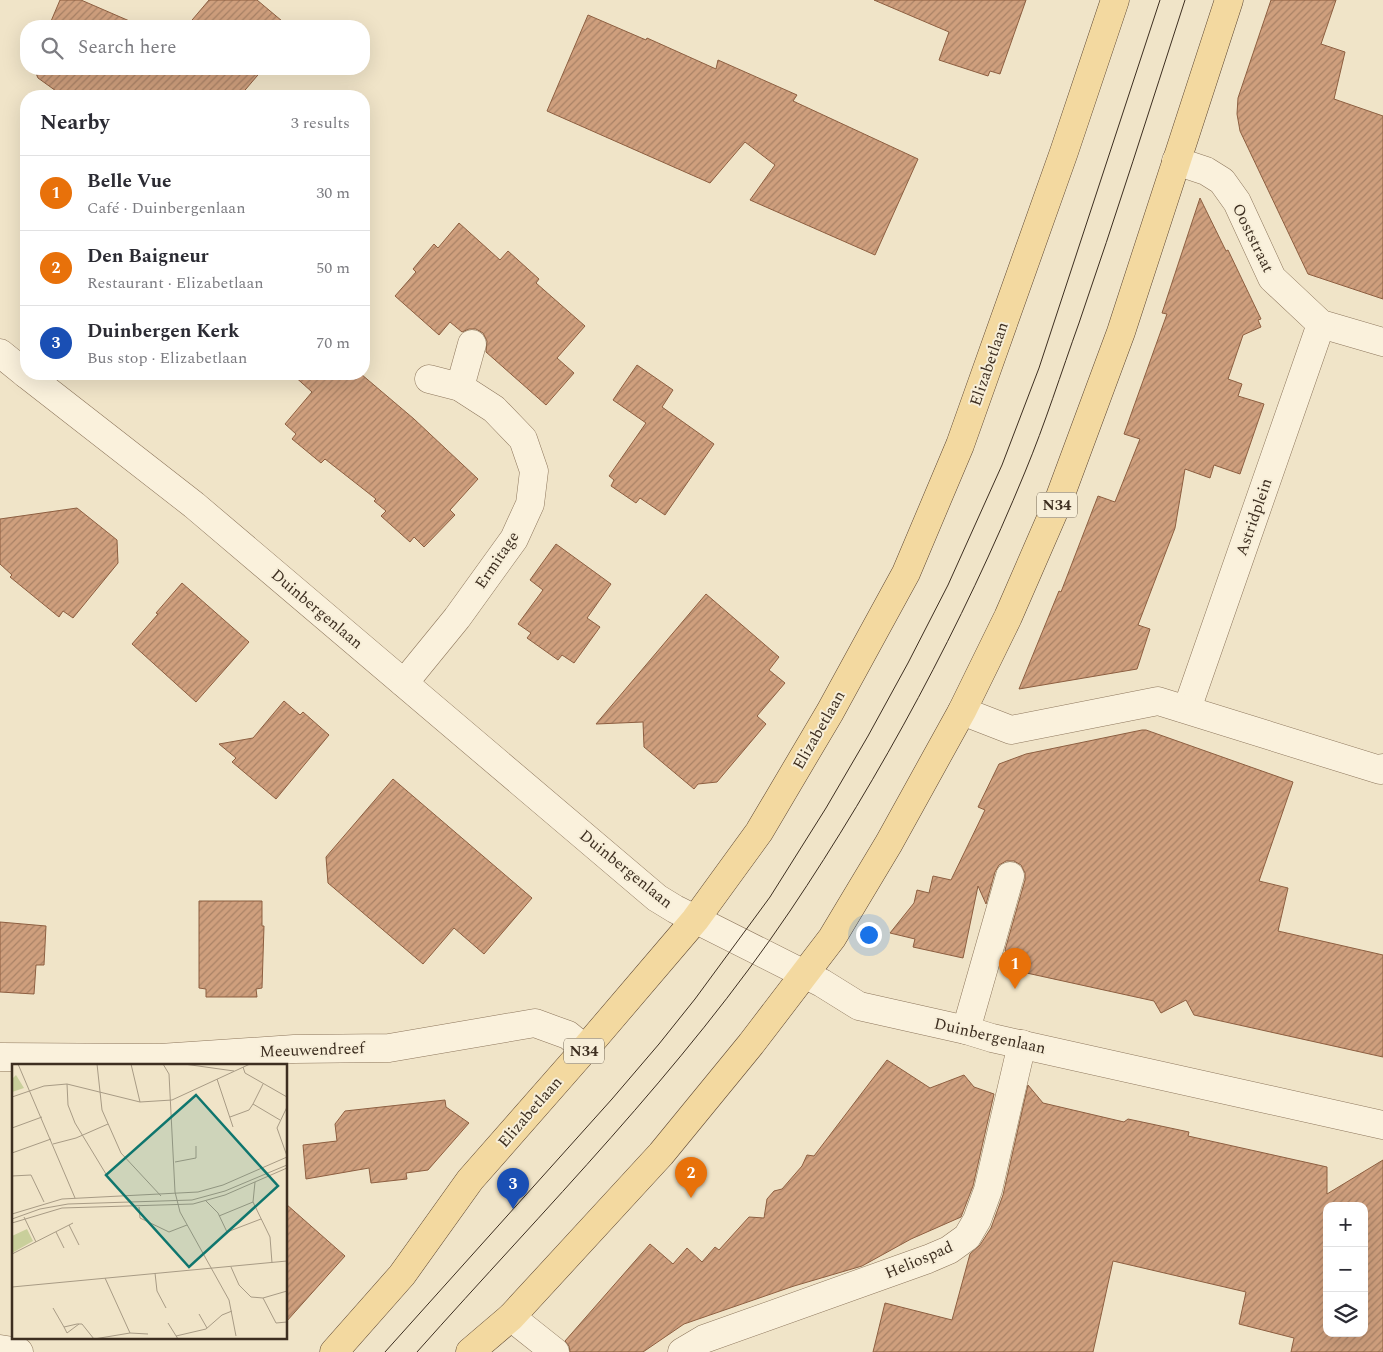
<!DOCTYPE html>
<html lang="en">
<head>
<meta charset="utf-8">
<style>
  body { margin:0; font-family:Spectral,serif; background:#f2f2f3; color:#2b2b33 }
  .controls { position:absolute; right:15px; bottom:15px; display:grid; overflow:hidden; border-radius:10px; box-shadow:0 5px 20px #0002 }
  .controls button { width:45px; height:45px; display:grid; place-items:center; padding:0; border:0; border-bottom:1px solid #e1e1e2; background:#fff; color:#2b2b33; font:25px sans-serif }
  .you { position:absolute; left:868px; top:934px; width:18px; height:18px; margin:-12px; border:4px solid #fff; border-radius:50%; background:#1a73e8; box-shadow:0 0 0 8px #1a73e833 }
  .badge { display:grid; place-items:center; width:32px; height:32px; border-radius:50%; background:#9e2a2b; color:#fff; font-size:16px; font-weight:700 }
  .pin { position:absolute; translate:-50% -41px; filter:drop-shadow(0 1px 2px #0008) }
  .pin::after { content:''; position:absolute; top:26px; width:18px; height:15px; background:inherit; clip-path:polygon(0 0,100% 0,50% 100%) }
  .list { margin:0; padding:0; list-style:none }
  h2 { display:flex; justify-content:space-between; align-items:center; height:65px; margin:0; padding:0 20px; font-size:21px }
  h2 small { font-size:16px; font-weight:400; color:#7c7c81 }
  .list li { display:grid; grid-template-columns:32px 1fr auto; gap:15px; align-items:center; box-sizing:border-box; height:75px; padding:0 20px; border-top:1px solid #e1e1e2 }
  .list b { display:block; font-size:19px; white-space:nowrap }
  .list p { margin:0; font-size:16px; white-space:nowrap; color:#7c7c81 }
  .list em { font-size:16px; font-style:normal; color:#7c7c81 }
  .icon { flex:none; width:28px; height:28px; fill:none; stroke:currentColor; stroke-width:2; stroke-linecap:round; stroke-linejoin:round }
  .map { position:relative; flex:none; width:1383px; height:1352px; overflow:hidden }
  .search { position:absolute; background:#fff; box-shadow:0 5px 20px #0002; left:20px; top:20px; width:350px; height:55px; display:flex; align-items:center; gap:12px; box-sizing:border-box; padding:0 18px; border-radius:20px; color:#7c7c81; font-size:19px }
  .panel { position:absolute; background:#fff; box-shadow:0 5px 20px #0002; left:20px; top:90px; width:350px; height:290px; border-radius:20px }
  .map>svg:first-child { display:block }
  .building { fill:url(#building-hatch); stroke:#8d5f41; fill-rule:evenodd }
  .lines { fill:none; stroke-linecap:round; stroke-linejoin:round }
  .minor-casing { stroke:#8d765c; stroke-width:29 }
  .major-casing { stroke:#5b4430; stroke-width:29 }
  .minor { stroke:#faf1dc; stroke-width:28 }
  .major { stroke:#f3d9a0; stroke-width:28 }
  .tram { stroke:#3d2e20; stroke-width:1 }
  .labels { text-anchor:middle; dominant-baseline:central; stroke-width:4; stroke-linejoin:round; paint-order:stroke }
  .shield { fill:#f7eed8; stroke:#756857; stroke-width:1 }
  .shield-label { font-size:15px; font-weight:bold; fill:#3d2e20 }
  .street-label { font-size:16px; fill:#3d2e20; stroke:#f7eed8 }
  .inset-road { fill:none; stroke:#a89b85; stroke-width:1 }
  .view { fill:#0f766e; fill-opacity:0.15; stroke:#0f766e; stroke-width:2.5 }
  .inset-edge { fill:none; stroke:#3d2e20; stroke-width:2.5 }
</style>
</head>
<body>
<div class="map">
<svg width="1383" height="1352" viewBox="0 0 1383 1352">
  <defs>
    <pattern id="building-hatch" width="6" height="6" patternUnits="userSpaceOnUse" patternTransform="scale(1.25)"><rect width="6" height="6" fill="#cf9f7d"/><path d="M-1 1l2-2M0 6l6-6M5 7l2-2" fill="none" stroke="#a98266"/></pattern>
  </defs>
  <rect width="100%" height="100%" fill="#f0e4c8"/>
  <!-- building -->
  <g class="building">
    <path d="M 60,0 L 81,0 L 141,26 L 49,26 Z"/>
    <path d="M 209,0 L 257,0 L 288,26 L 187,26 Z"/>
    <path d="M 874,0 L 1026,0 L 1000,74 L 990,71 L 988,76 L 939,60 L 949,32 Z"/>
    <path d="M 1271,0 L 1336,0 L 1321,44 L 1345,52 L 1334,99 L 1383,116 L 1383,299 L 1308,274 L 1240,131 L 1237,114 L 1238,98 Z"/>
    <path d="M 588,15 L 646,40 L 647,38 L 716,69 L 718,60 L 797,95 L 793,101 L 918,159 L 875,255 L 750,200 L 775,165 L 745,142 L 710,183 L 547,111 Z"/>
    <path d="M 34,69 L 263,69 L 240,96 L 63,96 L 38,78 Z"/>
    <path d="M 1200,198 L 1226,251 L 1228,250 L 1261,319 L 1258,320 L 1261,327 L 1243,335 L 1228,379 L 1242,384 L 1238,396 L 1264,404 L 1240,474 L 1214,465 L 1210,478 L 1185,469 L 1175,528 L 1138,625 L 1150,629 L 1137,669 L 1019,689 L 1059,591 L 1061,592 L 1098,496 L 1115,502 L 1140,439 L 1124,434 L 1167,314 L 1162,313 Z"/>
    <path d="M 459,223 L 500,260 L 508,251 L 539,279 L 536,283 L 585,326 L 557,358 L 574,373 L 546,405 L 486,352 L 487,341 L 483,333 L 476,329 L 469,329 L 462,332 L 450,322 L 439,335 L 395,296 L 416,272 L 413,269 L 423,257 L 434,244 L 438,248 Z"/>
    <path d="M 637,365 L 673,390 L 662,407 L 714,444 L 665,515 L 640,498 L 636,503 L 611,486 L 614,480 L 609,476 L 646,423 L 613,400 Z"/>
    <path d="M 292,374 L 361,374 L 414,419 L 478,479 L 450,510 L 455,515 L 424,547 L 414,537 L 410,542 L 381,516 L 386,511 L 374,501 L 376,499 L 325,459 L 321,463 L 292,439 L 296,434 L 285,424 L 312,392 Z"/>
    <path d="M 77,508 L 117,540 L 118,563 L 73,618 L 63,611 L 59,617 L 10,577 L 12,575 L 0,564 L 0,519 Z"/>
    <path d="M 556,544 L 611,584 L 587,618 L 600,627 L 574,663 L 562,655 L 558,660 L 527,638 L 531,633 L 518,624 L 543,590 L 530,580 Z"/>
    <path d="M 182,583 L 249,642 L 196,702 L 132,644 L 158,614 L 156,613 Z"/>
    <path d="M 706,594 L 779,657 L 769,670 L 785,683 L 757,716 L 766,724 L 717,782 L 698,784 L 694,789 L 644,747 L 643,722 L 596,724 Z"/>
    <path d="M 284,701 L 300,715 L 303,712 L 329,735 L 276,799 L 232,762 L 236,758 L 219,744 L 253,738 Z"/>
    <path d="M 1142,730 L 1146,730 L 1293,782 L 1259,881 L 1288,888 L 1278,931 L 1383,955 L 1383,1057 L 1194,1015 L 1186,1000 L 1161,1013 L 1154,1001 L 1013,970 L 1005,950 L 1025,880 L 1025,873 L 1021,865 L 1014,861 L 1006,861 L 999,865 L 995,872 L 986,904 L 978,886 L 963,958 L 913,947 L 915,939 L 890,933 L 914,903 L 917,890 L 929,893 L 933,876 L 951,880 L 985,810 L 978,807 L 999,764 L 1026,754 Z"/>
    <path d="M 393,779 L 532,898 L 484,954 L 454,928 L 423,964 L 328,883 L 326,857 Z"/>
    <path d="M 199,901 L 262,901 L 262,926 L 264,926 L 262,988 L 256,989 L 257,997 L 206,997 L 206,989 L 199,988 Z"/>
    <path d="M 0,922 L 46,926 L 44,965 L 36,965 L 34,994 L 0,992 Z"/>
    <path d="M 887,1060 L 930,1088 L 964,1075 L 974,1087 L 994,1094 L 973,1186 L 961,1217 L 911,1239 L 862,1266 L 794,1286 L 684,1324 L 643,1352 L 570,1352 L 569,1346 L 565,1341 L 650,1244 L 673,1264 L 687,1248 L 702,1262 L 715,1247 L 719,1250 L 749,1217 L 764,1218 L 767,1199 L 774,1191 L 782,1189 L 802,1166 L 807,1155 L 814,1156 Z"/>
    <path d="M 1028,1085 L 1043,1103 L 1124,1122 L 1128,1119 L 1189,1132 L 1188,1136 L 1327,1167 L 1327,1194 L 1383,1160 L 1383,1352 L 1291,1352 L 1294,1338 L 1239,1324 L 1246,1292 L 1113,1261 L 1093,1352 L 873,1352 L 885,1303 L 952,1320 L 970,1254 L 980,1245 L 991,1228 L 1003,1195 ZM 1327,1206 L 1364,1206 L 1364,1333 L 1327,1333 Z"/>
    <path d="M 445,1100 L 446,1107 L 469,1123 L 428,1170 L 406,1173 L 407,1179 L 371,1183 L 369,1168 L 306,1179 L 303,1145 L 337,1141 L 335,1124 L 345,1111 Z"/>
    <path d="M 286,1204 L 345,1256 L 286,1322 Z"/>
  </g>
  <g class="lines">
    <!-- minor casing -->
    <g class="minor-casing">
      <g id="minor">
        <path d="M 1176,161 L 1206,171 L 1222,181 L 1237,202 L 1272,278 L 1321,324 L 1383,342"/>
        <path d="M 0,353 L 26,374"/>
        <path d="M 26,374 L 194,505 L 657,898 L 675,909 L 822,983 L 859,1006 L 966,1030 L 992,1038 L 1383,1125"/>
        <path d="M 460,387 L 472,344"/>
        <path d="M 404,683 L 457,618 L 514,539 L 530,504 L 534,471 L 523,439 L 494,409 L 460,387 L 429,379"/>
        <path d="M 1187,709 L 1321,324"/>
        <path d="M 962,711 L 1011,730 L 1158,701 L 1380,770 L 1383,768"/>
        <path d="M 966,1030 L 1010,876"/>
        <path d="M 0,1057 L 160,1058 L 294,1049 L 389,1048 L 535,1023 L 568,1035 L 585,1049"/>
        <path d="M 511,1317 L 555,1352"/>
        <path d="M 0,1349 L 19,1352"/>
        <path d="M 682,1352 L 704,1339 L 928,1259 L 949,1250 L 967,1237 L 977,1220 L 988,1190 L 1022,1044"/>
      </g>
    </g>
    <!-- major casing -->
    <g class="major-casing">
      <g id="major">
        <path d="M 334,1352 L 402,1275 L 470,1180 L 585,1049 L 695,920 L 759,832 L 830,712 L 906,573 L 960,445 L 1064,152 L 1115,0"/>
        <path d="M 470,1352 L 511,1317 L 661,1154 L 751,1044 L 832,938 L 889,843 L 962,711 L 1008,617 L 1058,502 L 1121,332 L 1229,0"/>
      </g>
    </g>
    <!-- minor -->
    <use href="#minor" class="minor"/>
    <!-- major -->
    <use href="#major" class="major"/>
    <!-- tram -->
    <g class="tram">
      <path d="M 385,1352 L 612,1099 L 659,1044 L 695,999 L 770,897 L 826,808 L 868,736 L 908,663 L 948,585 L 1002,465 L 1039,368 L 1160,0"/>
      <path d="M 417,1352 C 545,1208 682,1071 790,911 C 881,776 963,623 1025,472 C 1045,424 1061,373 1079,323 C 1116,216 1150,108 1185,0"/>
    </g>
  </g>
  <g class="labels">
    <!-- shield labels -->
    <g class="shield">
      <rect x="1037" y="492.5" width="40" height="25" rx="4"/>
      <rect x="564" y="1038.5" width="40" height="25" rx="4"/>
    </g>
    <g class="shield-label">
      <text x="1057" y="505">N34</text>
      <text x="584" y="1051">N34</text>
    </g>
    <!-- street labels -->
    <g class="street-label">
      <text transform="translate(1253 238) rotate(64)">Ooststraat</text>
      <text transform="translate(989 364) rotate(-71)">Elizabetlaan</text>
      <text transform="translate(1254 517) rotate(-71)">Astridplein</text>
      <text transform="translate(497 560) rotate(-56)">Ermitage</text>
      <text transform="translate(317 609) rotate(40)">Duinbergenlaan</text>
      <text transform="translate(819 730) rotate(-60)">Elizabetlaan</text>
      <text transform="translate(626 869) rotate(39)">Duinbergenlaan</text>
      <text transform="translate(990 1036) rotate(13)">Duinbergenlaan</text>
      <text transform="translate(312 1050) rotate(-2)">Meeuwendreef</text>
      <text transform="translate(530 1112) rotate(-49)">Elizabetlaan</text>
      <text transform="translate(919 1260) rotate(-23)">Heliospad</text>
    </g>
  </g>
  <!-- overview -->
  <g transform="translate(12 1064)">
    <rect width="275" height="275" fill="#f0e4c8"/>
    <path d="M 15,165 L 21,177 L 0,189 L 0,172 Z" fill="#c9cf9b"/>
    <path d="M 4,11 L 12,24 L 0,28 L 0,15 Z" fill="#c9cf9b"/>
    <path class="inset-road" d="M 6,0 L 63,134M 85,0 L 90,46 L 109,89 L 149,132M 119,0 L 128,38M 151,0 L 157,10 L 163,128 L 168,148 L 217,236 L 224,272M 172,0 L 222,7M 231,3 L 233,9 L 275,33M 205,15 L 221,63M 55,20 L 56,41 L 63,59 L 97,115M 251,20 L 241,40 L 268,56M 0,33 L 32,22 L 55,20 L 128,38 L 160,36 L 238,0M 275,43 L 265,64 L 275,92M 218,53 L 237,46 L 241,40M 0,64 L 30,53M 41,80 L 64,74 L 96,60M 0,89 L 39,75M 163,98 L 184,94 L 184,82M 0,112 L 19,111 L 32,138M 243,118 L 241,138 L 258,173 L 260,199M 194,137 L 206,149 L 215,168 L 249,155M 127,143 L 128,154 L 157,168 L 175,161M 0,150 L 50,135 L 186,128 L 211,121 L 275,93M 207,152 L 241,138M 12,153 L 24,178M 0,155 L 28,145 L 56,140 L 180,136 L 213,127 L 275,101M 0,159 L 50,144 L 181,140 L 213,131 L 275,104M 57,161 L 67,181M 44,168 L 52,184M 0,190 L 61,159M 219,203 L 227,221 L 239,233 L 251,234 L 264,259 L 275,258M 143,209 L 145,227 L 154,244M 0,223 L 275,197M 251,234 L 275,227M 41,244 L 52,263M 187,250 L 195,264M 156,259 L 166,275M 67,260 L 55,269 L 52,263 L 65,260 L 70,260 L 82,275 L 118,269 L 93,214M 118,269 L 136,270M 164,272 L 194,265 L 210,251 L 220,247"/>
    <path class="view" d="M 184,31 L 266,122 L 177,203 L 94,111 Z"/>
    <rect width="275" height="275" class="inset-edge"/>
  </g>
</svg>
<div class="controls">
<button>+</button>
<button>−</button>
<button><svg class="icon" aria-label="layers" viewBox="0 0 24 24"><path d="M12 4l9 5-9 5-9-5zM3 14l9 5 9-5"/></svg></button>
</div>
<div class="you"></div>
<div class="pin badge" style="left:1015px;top:989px;background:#e8710a">1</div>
<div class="pin badge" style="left:691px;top:1198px;background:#e8710a">2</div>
<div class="pin badge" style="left:513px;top:1209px;background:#1a4fb4">3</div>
<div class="search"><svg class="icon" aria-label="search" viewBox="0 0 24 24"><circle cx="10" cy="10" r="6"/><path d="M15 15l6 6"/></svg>Search here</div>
<section class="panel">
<h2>Nearby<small>3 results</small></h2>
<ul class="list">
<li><span class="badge" style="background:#e8710a">1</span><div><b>Belle Vue</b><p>Café · Duinbergenlaan</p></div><em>30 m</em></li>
<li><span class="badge" style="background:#e8710a">2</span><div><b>Den Baigneur</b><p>Restaurant · Elizabetlaan</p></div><em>50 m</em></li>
<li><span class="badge" style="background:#1a4fb4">3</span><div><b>Duinbergen Kerk</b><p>Bus stop · Elizabetlaan</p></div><em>70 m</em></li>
</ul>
</section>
</div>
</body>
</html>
